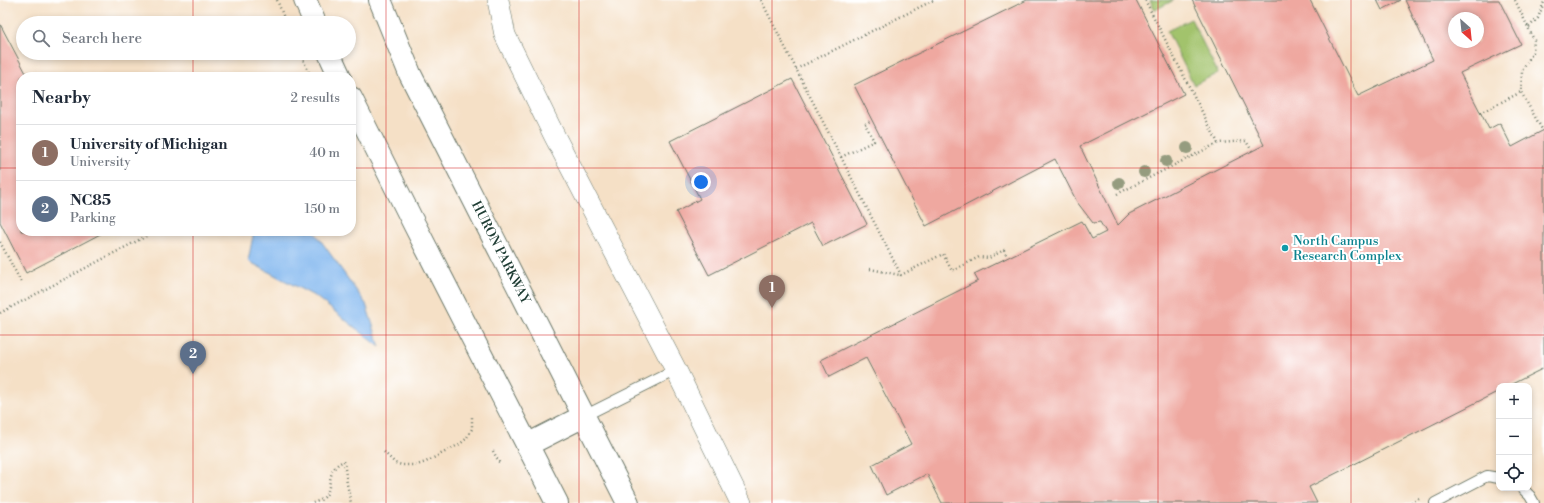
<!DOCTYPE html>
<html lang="en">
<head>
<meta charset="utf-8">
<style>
  body { margin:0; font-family:"Libre Bodoni",serif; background:#f6f6f7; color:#1f2937 }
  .controls { position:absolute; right:12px; bottom:12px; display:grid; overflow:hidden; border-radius:8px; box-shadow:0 2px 6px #0003 }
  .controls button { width:36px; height:36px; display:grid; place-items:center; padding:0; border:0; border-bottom:1px solid #e0e1e3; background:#fff; color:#1f2937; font:20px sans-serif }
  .compass { position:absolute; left:1448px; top:12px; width:36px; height:36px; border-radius:50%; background:#fff; box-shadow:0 2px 6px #0003; rotate:153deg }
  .you { position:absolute; left:701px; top:182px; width:14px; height:14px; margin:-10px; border:3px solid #fff; border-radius:50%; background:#1a73e8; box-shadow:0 0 0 6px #1a73e833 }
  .badge { display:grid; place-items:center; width:26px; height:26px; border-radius:50%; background:#b45309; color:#fff; font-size:13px; font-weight:700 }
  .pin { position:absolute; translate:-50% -33px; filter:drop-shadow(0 1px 2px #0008) }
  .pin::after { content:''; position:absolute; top:21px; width:14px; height:12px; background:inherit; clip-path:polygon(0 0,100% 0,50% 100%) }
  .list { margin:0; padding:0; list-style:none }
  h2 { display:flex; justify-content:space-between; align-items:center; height:52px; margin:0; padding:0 16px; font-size:17px }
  h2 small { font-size:13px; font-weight:400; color:#747a83 }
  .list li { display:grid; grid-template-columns:26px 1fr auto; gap:12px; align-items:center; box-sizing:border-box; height:56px; padding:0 16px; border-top:1px solid #e0e1e3 }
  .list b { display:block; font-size:15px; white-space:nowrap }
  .list p { margin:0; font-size:13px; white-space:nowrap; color:#747a83 }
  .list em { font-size:13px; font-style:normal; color:#747a83 }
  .icon { flex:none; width:22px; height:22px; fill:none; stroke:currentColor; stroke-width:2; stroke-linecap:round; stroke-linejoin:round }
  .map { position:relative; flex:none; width:1544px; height:503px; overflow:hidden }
  .search { position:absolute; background:#fff; box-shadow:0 2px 6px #0003; left:16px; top:16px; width:340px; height:44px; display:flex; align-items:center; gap:10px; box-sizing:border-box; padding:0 14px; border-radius:22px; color:#747a83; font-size:15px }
  .panel { position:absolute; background:#fff; box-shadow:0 2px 6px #0003; left:16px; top:72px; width:340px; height:164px; border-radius:16px }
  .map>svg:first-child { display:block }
  .green { fill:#a2c36c; stroke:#608050 }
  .water { fill:#80b6ee; stroke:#507a91 }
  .building { fill:#efa8a0; fill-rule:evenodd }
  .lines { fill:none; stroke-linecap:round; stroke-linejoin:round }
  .service-casing { stroke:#6a7667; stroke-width:12 }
  .minor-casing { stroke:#6a7667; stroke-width:22 }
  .secondary-casing { stroke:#6a7667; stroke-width:24 }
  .path { stroke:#6a7667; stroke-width:2.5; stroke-dasharray:1 3; stroke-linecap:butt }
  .service { stroke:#fff; stroke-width:10 }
  .minor { stroke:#fff; stroke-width:21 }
  .secondary { stroke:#fff; stroke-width:22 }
  .tree { fill:#959c7f }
  .grid { fill:none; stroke:#d62828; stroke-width:1; stroke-opacity:0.55 }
  .culture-dot { fill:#0f9aa8; stroke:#fff; stroke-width:1.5 }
  .labels { text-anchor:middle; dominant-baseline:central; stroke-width:4; stroke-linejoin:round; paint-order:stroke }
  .culture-label { font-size:13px; fill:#0d838f; stroke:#fff; text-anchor:start }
  .street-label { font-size:13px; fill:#1f3d34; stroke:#fff }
</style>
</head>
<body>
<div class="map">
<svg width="1544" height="503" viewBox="0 0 1544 503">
  <rect width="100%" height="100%" fill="#fff"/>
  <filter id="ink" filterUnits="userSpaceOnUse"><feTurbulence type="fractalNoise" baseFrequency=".025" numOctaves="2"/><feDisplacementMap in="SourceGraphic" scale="8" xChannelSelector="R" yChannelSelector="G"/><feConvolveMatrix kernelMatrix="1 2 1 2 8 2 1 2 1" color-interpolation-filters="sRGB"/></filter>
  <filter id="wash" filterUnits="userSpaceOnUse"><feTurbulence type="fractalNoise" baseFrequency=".012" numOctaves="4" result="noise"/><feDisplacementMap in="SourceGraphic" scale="16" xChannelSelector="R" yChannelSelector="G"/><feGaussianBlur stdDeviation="0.9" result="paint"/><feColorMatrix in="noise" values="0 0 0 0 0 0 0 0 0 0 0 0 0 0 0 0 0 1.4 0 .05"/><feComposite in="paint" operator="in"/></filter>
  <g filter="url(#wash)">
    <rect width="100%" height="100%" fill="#f5e0c6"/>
    <!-- green -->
    <g class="green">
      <path d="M 1150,0 L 1174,0 L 1155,10 Z"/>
      <path d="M 1191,19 L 1218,73 L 1194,85 L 1167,31 Z"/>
    </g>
    <!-- water -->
    <path class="water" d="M 254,231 L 314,231 L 366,304 L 380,347 L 316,297 L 248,261 Z"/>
    <g id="blocks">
      <!-- building -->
      <g class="building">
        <path d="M 1027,0 L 1136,0 L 1184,94 L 1080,146 L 1118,225 L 1129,214 L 1264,145 L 1192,0 L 1310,0 L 1358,96 L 1433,60 L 1405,0 L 1499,0 L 1521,44 L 1460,73 L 1489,129 L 1500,123 L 1512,147 L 1544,130 L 1544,368 L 1508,386 L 1499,386 L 1499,391 L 1309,487 L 1317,503 L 942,503 L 927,474 L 886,495 L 872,465 L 911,444 L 866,358 L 829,377 L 821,360 L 978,281 L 974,274 L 1082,221 L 1092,239 L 1106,232 L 1100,222 L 1093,223 L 1077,202 L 1055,159 L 926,226 L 854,85 ZM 1454,18 L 1478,18 L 1478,42 L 1454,42 Z"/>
        <path d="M 1377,0 L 1401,0 L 1382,10 Z"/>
        <path d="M 0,24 L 28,77 L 21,77 L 21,231 L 106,231 L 26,273 L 0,222 Z"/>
        <path d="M 792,79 L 867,224 L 823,246 L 811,223 L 709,275 L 676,212 L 700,199 L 670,141 Z"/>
      </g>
    </g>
  </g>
  <g filter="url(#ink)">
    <use href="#blocks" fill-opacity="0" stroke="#6a7667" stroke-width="1"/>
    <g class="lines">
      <!-- service casing -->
      <g class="service-casing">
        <g id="service">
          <path d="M 584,416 L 676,370"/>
          <path d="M 1522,488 L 1530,496 L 1534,503"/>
          <path d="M 1435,503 L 1487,476 L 1499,478"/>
        </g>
      </g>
      <!-- minor casing -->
      <g class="minor-casing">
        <path id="minor" d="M 498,0 L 505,35 L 554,135 L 676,370 L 741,503"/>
      </g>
      <!-- secondary casing -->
      <g class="secondary-casing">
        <g id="secondary">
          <path d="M 305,0 L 315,23"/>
          <path id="s1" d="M 380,0 L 410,74 L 628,503"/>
          <path d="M 329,53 L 340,77"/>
          <path d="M 351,98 L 414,224 L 557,503"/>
          <path d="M 527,445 L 584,416"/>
        </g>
      </g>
      <!-- path -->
      <g class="path">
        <path d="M 277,0 L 286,23"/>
        <path d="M 761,0 L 901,275 L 943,254 L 952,271 L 979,257 L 989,258 L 1004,250 L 1007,257"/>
        <path d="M 1145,0 L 1218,143"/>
        <path d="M 1515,0 L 1534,40 L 1533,52 L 1522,71 L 1521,92 L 1543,131"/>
        <path d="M 1529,27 L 1538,18 L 1544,2"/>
        <path d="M 300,53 L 311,77"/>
        <path d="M 796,69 L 934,0"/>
        <path d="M 1480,113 L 1521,92"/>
        <path d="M 841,157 L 874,141 L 865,124 L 872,120"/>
        <path d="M 1117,194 L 1218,143 L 1246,141 L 1252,151"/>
        <path d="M 0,242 L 21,282"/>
        <path d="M 870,269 L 900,275"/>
        <path d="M 0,313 L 156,231"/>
        <path d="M 493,451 L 500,464"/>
        <path d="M 384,452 L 395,463 L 402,465 L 417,465 L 426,462 L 460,444 L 466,439 L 472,429 L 472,415"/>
        <path d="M 313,503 C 315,502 319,501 322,499 C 335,491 323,470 344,461 L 347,484 L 351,503"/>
        <path d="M 1411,503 L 1419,499"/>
      </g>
      <!-- service -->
      <use href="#service" class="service"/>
      <!-- minor -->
      <use href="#minor" class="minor"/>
      <!-- secondary -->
      <use href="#secondary" class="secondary"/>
    </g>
    <!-- trees -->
    <g class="tree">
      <circle cx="1187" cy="148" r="6"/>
      <circle cx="1166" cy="161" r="6"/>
      <circle cx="1144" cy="172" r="6"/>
      <circle cx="1119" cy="183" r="6"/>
    </g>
  </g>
  <!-- grid -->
  <path class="grid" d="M 193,0 L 193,23M 386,0 L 386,503M 579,0 L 579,503M 772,0 L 772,503M 965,0 L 965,503M 1158,0 L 1158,503M 1351,0 L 1351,503M 193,53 L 193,77M 0,168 L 21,168M 351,168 L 1544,168M 193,231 L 193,503M 0,335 L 1544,335"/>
  <!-- markers -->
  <circle class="culture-dot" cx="1285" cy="248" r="4"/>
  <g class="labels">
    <!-- culture labels -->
    <g class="culture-label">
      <text x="1293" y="241">North Campus<tspan x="1293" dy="15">Research Complex</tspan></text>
    </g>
    <!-- street labels -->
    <g class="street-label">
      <text stroke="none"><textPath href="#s1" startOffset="280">HURON PARKWAY</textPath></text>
    </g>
  </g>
</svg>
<div class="controls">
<button>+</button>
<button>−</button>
<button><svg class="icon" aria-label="locate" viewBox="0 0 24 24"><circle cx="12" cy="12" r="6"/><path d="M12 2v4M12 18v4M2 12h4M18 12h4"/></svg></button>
</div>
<svg class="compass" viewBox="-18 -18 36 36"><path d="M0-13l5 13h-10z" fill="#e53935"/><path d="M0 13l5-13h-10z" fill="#747a83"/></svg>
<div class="you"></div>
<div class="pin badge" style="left:772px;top:308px;background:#8d6e63">1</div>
<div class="pin badge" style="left:193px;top:374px;background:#5c6f8a">2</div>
<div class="search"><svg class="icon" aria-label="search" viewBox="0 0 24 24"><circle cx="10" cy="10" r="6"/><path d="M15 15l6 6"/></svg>Search here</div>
<section class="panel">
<h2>Nearby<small>2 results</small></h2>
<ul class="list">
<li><span class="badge" style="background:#8d6e63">1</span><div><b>University of Michigan</b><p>University</p></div><em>40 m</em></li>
<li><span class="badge" style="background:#5c6f8a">2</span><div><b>NC85</b><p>Parking</p></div><em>150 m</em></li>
</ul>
</section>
</div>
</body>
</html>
